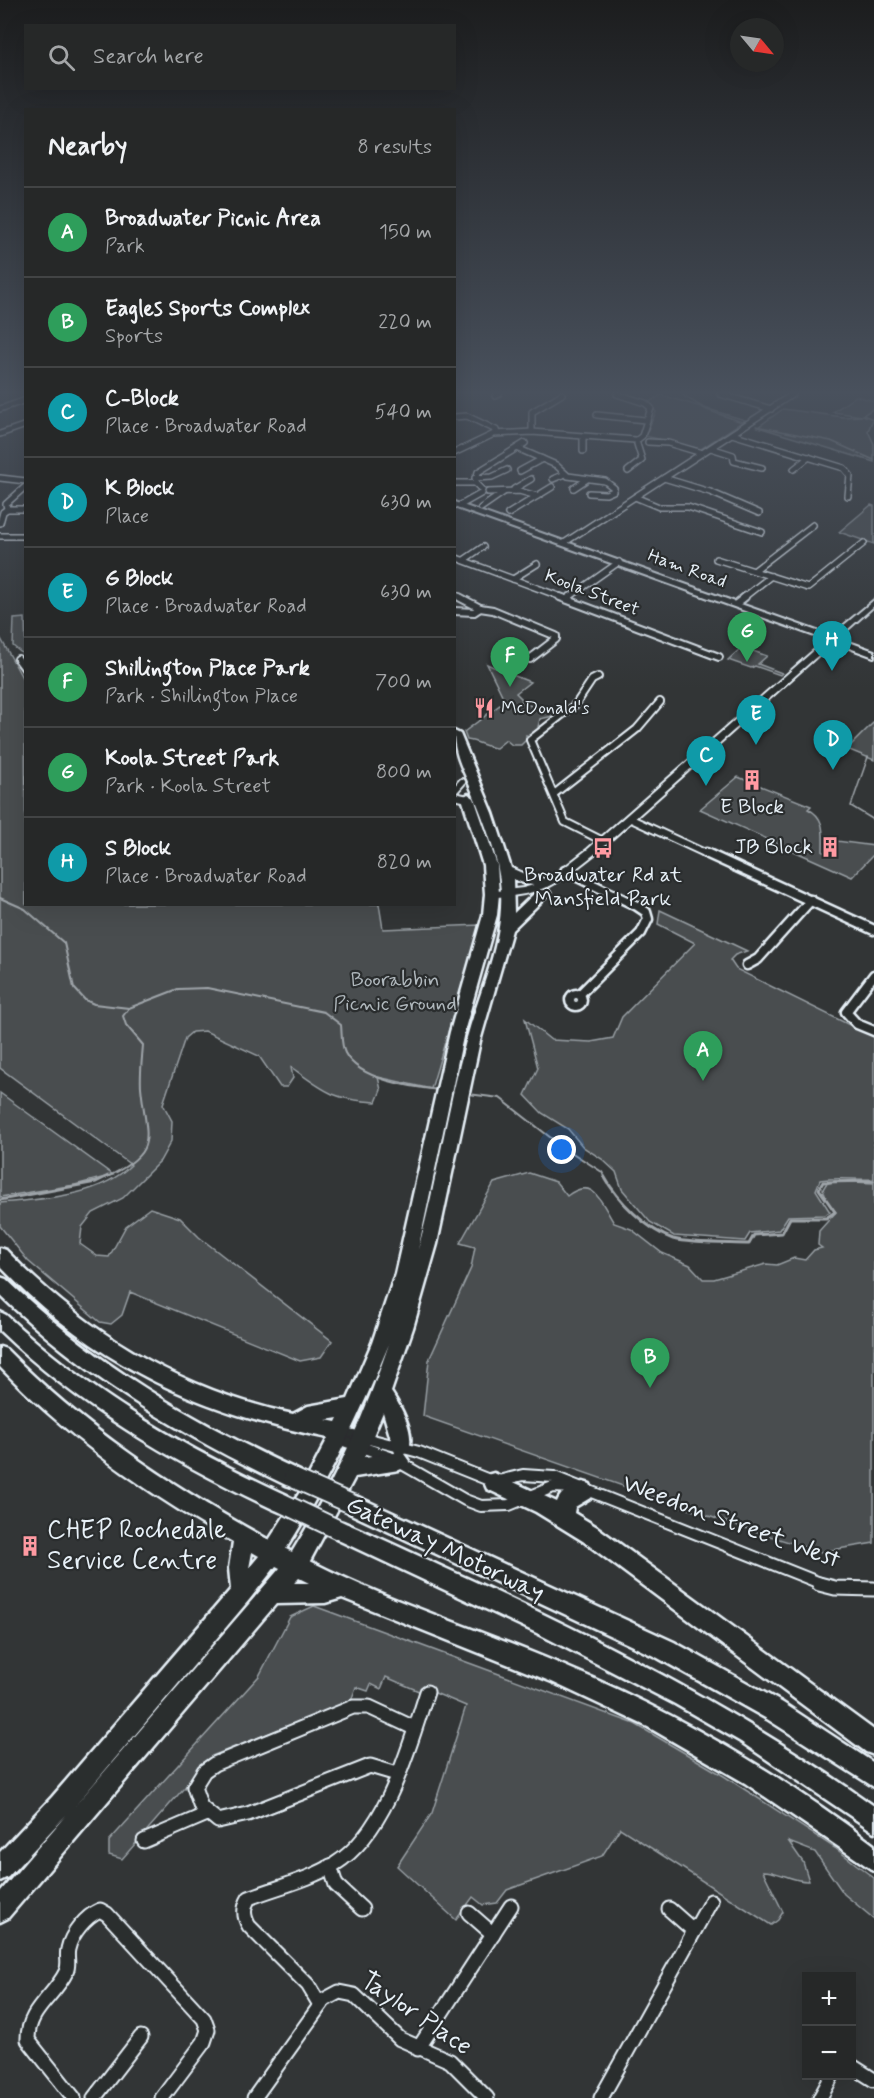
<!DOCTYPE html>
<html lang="en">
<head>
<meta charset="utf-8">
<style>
  body { margin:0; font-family:Mynerve,sans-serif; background:#2e3030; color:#f1f3f6 }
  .controls { position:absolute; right:18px; bottom:18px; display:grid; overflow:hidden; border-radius:0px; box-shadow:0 6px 24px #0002 }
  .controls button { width:54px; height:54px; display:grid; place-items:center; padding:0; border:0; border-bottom:2px solid #424445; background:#262828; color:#f1f3f6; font:30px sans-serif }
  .compass { position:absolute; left:730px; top:18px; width:54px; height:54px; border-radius:50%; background:#262828; box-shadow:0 6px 24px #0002; rotate:119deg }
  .you { position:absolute; left:562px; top:1150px; width:21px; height:21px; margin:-15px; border:4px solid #fff; border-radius:50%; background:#1a73e8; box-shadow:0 0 0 9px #1a73e833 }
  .badge { display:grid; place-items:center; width:39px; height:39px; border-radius:50%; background:#1a73e8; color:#fff; font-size:20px; font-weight:700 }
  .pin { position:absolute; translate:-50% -50px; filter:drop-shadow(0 2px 3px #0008) }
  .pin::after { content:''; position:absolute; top:32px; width:21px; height:18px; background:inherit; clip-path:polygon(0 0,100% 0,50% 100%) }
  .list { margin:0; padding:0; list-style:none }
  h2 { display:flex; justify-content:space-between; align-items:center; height:78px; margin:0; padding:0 24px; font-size:26px }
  h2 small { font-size:20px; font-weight:400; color:#a4a6a8 }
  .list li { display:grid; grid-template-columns:39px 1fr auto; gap:18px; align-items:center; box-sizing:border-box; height:90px; padding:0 24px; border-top:2px solid #424445 }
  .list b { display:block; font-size:22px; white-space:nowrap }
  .list p { margin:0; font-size:20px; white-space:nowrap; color:#a4a6a8 }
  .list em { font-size:20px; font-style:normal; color:#a4a6a8 }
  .icon { flex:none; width:33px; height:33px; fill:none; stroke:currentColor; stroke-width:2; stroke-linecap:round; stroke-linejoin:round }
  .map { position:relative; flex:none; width:874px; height:2098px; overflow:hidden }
  .search { position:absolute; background:#262828; box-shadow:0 6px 24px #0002; left:24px; top:24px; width:432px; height:66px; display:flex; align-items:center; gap:15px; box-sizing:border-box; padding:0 21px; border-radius:0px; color:#a4a6a8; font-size:22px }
  .panel { position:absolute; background:#262828; box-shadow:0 6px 24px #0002; left:24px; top:108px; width:432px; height:798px; border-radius:0px }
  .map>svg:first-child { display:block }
  .green { fill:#494d4f; stroke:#989fa4; stroke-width:1.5 }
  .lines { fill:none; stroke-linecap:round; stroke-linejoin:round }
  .stream-far2 { stroke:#9fa5aa; stroke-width:1.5 }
  .stream-far1 { stroke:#9fa5aa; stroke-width:2 }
  .stream { stroke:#9fa5aa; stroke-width:3 }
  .street-far4-casing { stroke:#e8f1f8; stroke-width:8 }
  .street-far3-casing { stroke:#e8f1f8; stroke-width:10 }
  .street-far2-casing { stroke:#e8f1f8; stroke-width:13 }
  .street-far1-casing { stroke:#e8f1f8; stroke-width:14 }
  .street-casing { stroke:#e8f1f8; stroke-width:17 }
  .secondary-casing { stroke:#e8f1f8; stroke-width:4 }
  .highway-casing { stroke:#e8f1f8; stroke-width:5 }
  .street-far4 { stroke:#2a2d2e; stroke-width:5 }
  .street-far3 { stroke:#2a2d2e; stroke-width:6 }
  .street-far2 { stroke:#2a2d2e; stroke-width:8 }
  .street-far1 { stroke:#2a2d2e; stroke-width:10 }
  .street { stroke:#2a2d2e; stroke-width:13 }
  .secondary { fill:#2a2d2e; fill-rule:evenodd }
  .highway { fill:#2a2d2e; fill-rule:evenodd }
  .highway-bridge-casing { stroke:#e8f1f8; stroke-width:22; stroke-linecap:butt }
  .highway-bridge { stroke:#2a2d2e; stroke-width:18 }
  .labels { text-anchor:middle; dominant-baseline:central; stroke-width:4.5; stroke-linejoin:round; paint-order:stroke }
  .far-street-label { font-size:18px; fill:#e8f1f8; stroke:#2a2d2e }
  .far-poi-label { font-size:18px; fill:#e8f1f8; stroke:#2a2d2e; text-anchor:start }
  .poi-label { font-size:21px; fill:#e8f1f8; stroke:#2a2d2e }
  .park-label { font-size:21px; fill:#b0b8bd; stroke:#2a2d2e }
  .near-street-label { font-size:26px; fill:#e8f1f8; stroke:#2a2d2e }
  .near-poi-label { font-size:26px; fill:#e8f1f8; stroke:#2a2d2e; text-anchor:start }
</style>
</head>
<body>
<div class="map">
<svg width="874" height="2098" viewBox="0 0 874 2098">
  <rect width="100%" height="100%" fill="#323536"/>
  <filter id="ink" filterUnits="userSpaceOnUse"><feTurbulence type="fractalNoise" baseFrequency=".0167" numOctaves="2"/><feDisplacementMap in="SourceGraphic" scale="12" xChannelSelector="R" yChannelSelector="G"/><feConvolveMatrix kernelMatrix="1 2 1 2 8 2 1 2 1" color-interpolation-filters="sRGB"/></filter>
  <g filter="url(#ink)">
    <!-- green -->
    <g class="green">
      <path d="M 661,395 L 745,420 L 701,449 L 645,436 L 656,412 L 649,402 Z"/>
      <path d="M 856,396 L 874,401 L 874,408 L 863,415 L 873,419 L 868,431 L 874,444 L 874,462 L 758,427 L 783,409 L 843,417 L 862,416 L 833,412 Z"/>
      <path d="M 871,505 L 874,506 L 874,544 L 839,532 Z"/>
      <path d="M 25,618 L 26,655 L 24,655 L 13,646 L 14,619 Z"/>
      <path d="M 0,637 L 25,683 L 26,904 L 379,904 L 383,929 L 480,925 L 431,1089 L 378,1077 L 381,1090 L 376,1102 C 333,1100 324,1091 291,1067 L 293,1078 L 287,1087 L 280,1087 L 259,1056 L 205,1031 L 192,1032 L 185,1038 L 163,1104 L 172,1121 L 171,1141 L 160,1161 L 123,1198 L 93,1213 L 82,1227 L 80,1244 L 97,1256 L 109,1257 L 126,1226 L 150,1208 L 180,1218 L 199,1237 L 332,1341 L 321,1357 L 300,1361 L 130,1292 L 122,1315 L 111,1324 L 100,1322 L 28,1261 L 0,1226 L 0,1203 C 43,1199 99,1197 131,1165 L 0,1068 Z"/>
      <path d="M 742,647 L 767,656 L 758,664 L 782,673 L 780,675 L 755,666 L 751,668 L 728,660 Z"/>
      <path d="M 522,662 L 525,663 L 510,674 L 530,682 L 516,693 L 522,699 L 521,703 L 558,713 L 558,715 L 540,719 L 538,727 L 541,728 L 530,736 L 526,735 L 526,740 L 521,745 L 512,745 L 506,740 L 496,748 C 485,747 478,741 467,740 L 464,732 L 505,701 L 487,664 L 507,673 Z"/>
      <path d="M 874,722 L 874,760 L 847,749 Z"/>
      <path d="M 738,777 L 811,806 L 808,809 C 826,818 823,834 823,852 L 836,855 L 837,841 L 874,846 L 874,854 L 852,877 L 700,809 Z"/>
      <path d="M 660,910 L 747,951 L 735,955 L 730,960 L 736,969 L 874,1037 L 874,1179 C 856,1180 838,1177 820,1180 L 816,1190 L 830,1212 L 824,1215 L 788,1216 L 779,1230 L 750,1233 L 745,1241 L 674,1236 L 650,1222 L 622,1189 L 616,1172 L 602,1159 L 583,1147 L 568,1129 L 542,1113 L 525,1095 L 538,1068 L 525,1019 L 551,1040 L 591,1042 L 613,1038 L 622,1017 L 695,943 L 658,924 Z"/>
      <path d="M 0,1093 L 113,1175 L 75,1185 L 0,1197 Z"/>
      <path d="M 529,1173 L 556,1182 L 567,1196 C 594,1175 601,1203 614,1223 L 631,1229 L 662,1253 L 690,1265 L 703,1279 L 714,1279 L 766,1264 L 777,1265 L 794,1258 L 805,1260 L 814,1250 L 822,1248 L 818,1245 L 819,1231 L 836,1212 L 827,1201 L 823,1189 L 826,1184 L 835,1181 L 874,1183 L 874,1543 L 820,1552 L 717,1519 L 423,1416 L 429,1360 L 471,1268 L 475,1247 L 460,1243 L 494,1183 Z"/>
      <path d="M 314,1606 L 635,1724 L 724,1776 L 835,1848 L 874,1878 L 874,1919 L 844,1894 L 815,1852 L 789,1842 L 803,1862 L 809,1881 C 792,1882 780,1871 763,1871 L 783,1912 L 778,1920 L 771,1925 L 620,1828 L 602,1856 L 507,1890 L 497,1903 L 483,1905 L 473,1897 L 456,1920 L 397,1866 L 432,1813 L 466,1706 L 423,1688 L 421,1692 L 386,1677 L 381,1689 L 371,1684 L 368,1691 L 356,1687 L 351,1701 L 212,1756 L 122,1859 L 109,1855 L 109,1841 L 259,1676 L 290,1617 Z"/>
    </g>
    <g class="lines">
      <!-- stream-far2 -->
      <g class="stream-far2">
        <path d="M 681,394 L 707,410 L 742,422"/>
        <path d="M 756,426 L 831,441 L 874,460"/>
        <path d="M 868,757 L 851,806 L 874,820"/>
      </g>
      <!-- stream-far1 -->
      <g class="stream-far1">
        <path d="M 0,898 L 25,909 L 64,943 L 74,988 L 85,1000 L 94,1004 L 129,1008 L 178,989 L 207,988 L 324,1012 L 341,1025 C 342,1034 341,1045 345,1053 C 359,1080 412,1087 439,1090"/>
        <path d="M 468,1094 L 500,1098 L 560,1145 L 602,1172 L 605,1178"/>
        <path d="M 105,1178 C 161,1151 146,1139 141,1087 C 140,1074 142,1059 143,1045 L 126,1025 L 123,1016 L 129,1008"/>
      </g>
      <!-- stream -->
      <g class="stream">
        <path d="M 604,1176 C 617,1200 647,1230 673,1239 C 691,1244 729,1243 749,1244 L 754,1235 L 782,1233 L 790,1218 L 826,1218 L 835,1212 L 819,1189 L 823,1182 L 874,1181"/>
        <path d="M 0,1200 L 96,1182 L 108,1176"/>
      </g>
      <!-- street-far4 casing -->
      <g class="street-far4-casing">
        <g id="street-far4">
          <path d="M 617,394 L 645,403 L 651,408 L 642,436 L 637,440"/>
          <path d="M 720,394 L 771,409"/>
          <path d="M 495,396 L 499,394"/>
          <path d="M 0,409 L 26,400"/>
          <path d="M 597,415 L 645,420"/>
          <path d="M 454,417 L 467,416 L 496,430 L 497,433"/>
          <path d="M 532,432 L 532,412 L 562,394"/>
          <path d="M 0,434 L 26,425"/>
          <path d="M 732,434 L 844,468 L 850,475 L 848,496"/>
          <path d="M 583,438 L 583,451"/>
          <path d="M 648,442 L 668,443 L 702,453"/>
          <path d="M 517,448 L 556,465 L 568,476 L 605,481 L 614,488"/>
          <path d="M 711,448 L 733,455 L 734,461 L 762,468"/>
          <path d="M 454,453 L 494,434 L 532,432 L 635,440"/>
          <path d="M 794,469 L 809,457"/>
          <path d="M 520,471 L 542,459"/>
          <path d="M 628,471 L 642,460 L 637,444"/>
          <path d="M 0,478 L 26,481"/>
          <path d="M 475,478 L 492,477 L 507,470"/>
          <path d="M 664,478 L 710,492 L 759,513"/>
          <path d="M 553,479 L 565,474"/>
          <path d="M 454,483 L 475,483"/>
          <path d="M 574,488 L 586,480"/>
          <path d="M 482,490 L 475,483 L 478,472 L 525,443"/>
          <path d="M 515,491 L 514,489 L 531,479"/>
          <path d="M 488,492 L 519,491 L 537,496"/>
          <path d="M 589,493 L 606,494 L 613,491"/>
          <path d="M 635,497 L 659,507 L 688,507 L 762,532"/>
          <path d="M 459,506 L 482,493"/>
          <path d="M 481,508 L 504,492"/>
          <path d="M 7,509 L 26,509"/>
          <path d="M 508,514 L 552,487"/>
          <path d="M 0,523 L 3,512 L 7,509 L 6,504 L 26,486"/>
          <path d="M 0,536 L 26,536"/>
          <path d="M 564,543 L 793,394"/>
          <path d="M 454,557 L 564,598"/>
          <path d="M 716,559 L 808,588 L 864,543"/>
          <path d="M 464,560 L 483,547"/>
          <path d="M 755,570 L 813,525"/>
          <path d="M 513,579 L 537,564"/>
          <path d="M 454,594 L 462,598"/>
          <path d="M 568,598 L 619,562"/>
          <path d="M 743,598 L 771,576"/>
        </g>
      </g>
      <!-- street-far3 casing -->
      <g class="street-far3-casing">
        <g id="street-far3">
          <path d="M 459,597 L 480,608"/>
          <path d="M 560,597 L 719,657"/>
          <path d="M 567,599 L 570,597"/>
          <path d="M 736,604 L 745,597"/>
          <path d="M 480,608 L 493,610 L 556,636 L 556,639 L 530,659"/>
          <path d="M 454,611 L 474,612 L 480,608"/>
          <path d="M 18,659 L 26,670"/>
          <path d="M 598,677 L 592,680 L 576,704 L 530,740 L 565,822 L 603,841"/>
          <path d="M 454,791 L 462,782"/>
          <path d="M 554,794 L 637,729 L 660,702"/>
          <path d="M 454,796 L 468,799"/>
          <path d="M 629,818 L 709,855"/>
        </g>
      </g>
      <!-- street-far2 casing -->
      <g class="street-far2-casing">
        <g id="street-far2">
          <path d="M 706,853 L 874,930"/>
          <path d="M 565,871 L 637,906 L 646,912 L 648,919 L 641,933 L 580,994"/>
          <path d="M 747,965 L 758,959 L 811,900"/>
          <path d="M 874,975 L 846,1012 L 857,1024 L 874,1031"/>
          <circle cx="576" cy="1000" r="6"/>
        </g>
      </g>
      <!-- street-far1 casing -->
      <g class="street-far1-casing">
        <g id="street-far1">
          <path d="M 342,1432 L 419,1452 L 494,1482 L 523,1475 L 554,1477 L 825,1585"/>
          <path d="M 338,1439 L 390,1457 L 465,1500 L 481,1506 L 509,1505 L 553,1487 L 574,1488"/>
        </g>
      </g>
      <!-- street casing -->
      <g class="street-casing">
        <g id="street">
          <path d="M 819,1584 L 835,1588 L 874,1589"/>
          <path d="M 397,1774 L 370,1766 L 248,1814 L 218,1821 L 201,1807 L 194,1787 L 204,1771 L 214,1764 L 353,1707 L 369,1707 L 414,1728"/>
          <path d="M 144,1841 L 207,1814"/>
          <path d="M 330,1866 L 336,1885 L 362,1909"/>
          <path d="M 669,1909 L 694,1931"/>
          <path d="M 469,1913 L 493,1934"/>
          <path d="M 320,2005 L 308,1985 L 249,1926 C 243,1916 243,1908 249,1898 C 277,1887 309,1880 335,1864 C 387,1832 409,1747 427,1692"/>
          <path d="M 418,2049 L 511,1906"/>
          <path d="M 852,2066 L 874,2080"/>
          <path d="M 74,2098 L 28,2040 C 27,2010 54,1997 66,1972 C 70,1964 66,1957 68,1949 C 71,1934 86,1916 100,1910 L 107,1914 L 204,2019 L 208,2030 L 204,2042 L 162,2098"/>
          <path d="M 94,2098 L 141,2037"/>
          <path d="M 254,2098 L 324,2000 L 339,1992 L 354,1995 L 400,2039 L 450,2061 L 487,2098"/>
          <path d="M 601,2098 L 711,1901"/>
          <path d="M 820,2098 L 832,2076"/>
        </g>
      </g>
      <!-- secondary casing -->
      <g class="secondary-casing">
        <path id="secondary" d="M 454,502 L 831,636 L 874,600 L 874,606 L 838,638 L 874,651 L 874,657 L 833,642 L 596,853 C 568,875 549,892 512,896 C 504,896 496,898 488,896 L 487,894 L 488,892 L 523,888 L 537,884 L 552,877 L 588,849 L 826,640 L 454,507 Z"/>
      </g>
      <!-- highway casing -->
      <g class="highway-casing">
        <g id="highway">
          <path d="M 454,731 L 460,734 L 493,813 L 511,868 L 529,876 L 552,880 L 554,883 L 547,887 L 526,884 L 513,879 L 514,913 L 538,890 L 548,890 L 550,893 L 512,930 L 480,1041 L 437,1244 L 413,1328 L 391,1392 C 401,1407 416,1434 408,1452 L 404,1454 L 409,1461 L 406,1467 L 399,1470 L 355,1477 L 310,1561 C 392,1603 482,1630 567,1667 C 677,1713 779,1773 874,1845 L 874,1871 L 745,1783 L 648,1727 L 552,1682 L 342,1598 L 325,1603 L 276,1604 L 8,1918 L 0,1922 L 0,1892 L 66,1815 L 8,1877 L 0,1881 L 0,1852 L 52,1797 L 231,1589 L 229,1568 L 233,1542 C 148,1494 68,1438 0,1367 L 0,1347 L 6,1349 C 84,1428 173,1487 269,1540 L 300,1492 L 328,1438 C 197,1412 93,1364 0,1266 L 0,1248 L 6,1250 C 85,1332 181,1390 293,1414 L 308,1406 L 348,1399 L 372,1343 L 395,1274 L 450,1032 L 483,915 L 485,894 L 483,865 L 462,798 L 468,794 L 474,798 L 497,865 L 499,894 L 497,915 L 464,1032 L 418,1250 C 437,1181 447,1110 466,1041 C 479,992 504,943 501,891 C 499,857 485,823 472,791 C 463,769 454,755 454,731 ZM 389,1344 C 364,1418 333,1486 292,1552 L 286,1549 C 328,1483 359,1416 389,1344 ZM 383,1412 L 395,1453 L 364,1457 ZM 338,1418 L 336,1422 L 326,1420 ZM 252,1552 L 259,1556 L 249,1568 ZM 276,1566 L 280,1568 L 74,1807 L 249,1600 ZM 299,1578 L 309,1583 L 294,1583 Z"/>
          <path d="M 0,1277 L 6,1279 C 96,1365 188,1419 300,1471 L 303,1478 L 300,1485 L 293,1487 L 286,1485 C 181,1435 84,1377 0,1295 Z"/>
          <path d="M 0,1312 L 6,1315 C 91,1394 182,1447 287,1495 L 290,1502 L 287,1509 L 280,1512 L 273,1509 C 173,1462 80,1408 0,1331 Z"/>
          <path d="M 494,1473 L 557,1502 C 561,1491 572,1486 583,1482 L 590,1484 L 593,1491 L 590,1498 L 575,1507 L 574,1513 L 597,1527 L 874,1730 L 874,1755 L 866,1752 L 583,1541 L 536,1512 L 487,1489 L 484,1482 L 487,1475 Z"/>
          <path d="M 356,1496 L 674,1642 L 783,1703 L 874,1763 L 874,1787 L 767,1719 L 658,1658 L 349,1513 L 346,1506 L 349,1499 Z"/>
          <path d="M 343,1522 C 386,1540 429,1561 471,1580 C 612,1645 748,1716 874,1806 L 874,1832 L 741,1742 L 675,1704 L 541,1635 L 336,1539 L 333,1532 L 336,1525 Z"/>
        </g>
      </g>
      <!-- street-far4 -->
      <use href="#street-far4" class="street-far4"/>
      <!-- street-far3 -->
      <use href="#street-far3" class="street-far3"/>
      <!-- street-far2 -->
      <use href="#street-far2" class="street-far2"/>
      <!-- street-far1 -->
      <use href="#street-far1" class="street-far1"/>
      <!-- street -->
      <use href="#street" class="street"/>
      <!-- secondary -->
      <use href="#secondary" class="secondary"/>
      <!-- highway -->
      <use href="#highway" class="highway"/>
      <!-- highway-bridge casing -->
      <g class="highway-bridge-casing">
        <g id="highway-bridge">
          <path d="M 293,1478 L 356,1506"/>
          <path d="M 280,1502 L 343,1532"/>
        </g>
      </g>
      <!-- highway-bridge -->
      <use href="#highway-bridge" class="highway-bridge"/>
    </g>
  </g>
  <!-- sky -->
  <linearGradient id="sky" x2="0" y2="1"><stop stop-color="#1c1d1e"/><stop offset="0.57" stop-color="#49515d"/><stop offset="1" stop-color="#49515d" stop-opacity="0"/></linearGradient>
  <rect width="874" height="688" fill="url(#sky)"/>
  <!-- icons -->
  <defs>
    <g id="restaurant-bare" transform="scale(1.62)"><path d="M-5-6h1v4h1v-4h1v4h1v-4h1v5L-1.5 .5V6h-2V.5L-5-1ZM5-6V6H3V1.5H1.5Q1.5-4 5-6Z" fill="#ff9aa2" stroke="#2a2d2e" stroke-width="2.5" paint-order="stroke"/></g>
    <g id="building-bare" transform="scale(1.62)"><path d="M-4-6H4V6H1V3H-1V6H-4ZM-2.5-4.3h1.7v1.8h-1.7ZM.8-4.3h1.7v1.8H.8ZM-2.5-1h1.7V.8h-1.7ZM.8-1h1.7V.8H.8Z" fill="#ff9aa2" stroke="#2a2d2e" stroke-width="2.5" paint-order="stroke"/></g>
    <g id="bus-bare" transform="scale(1.62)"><path d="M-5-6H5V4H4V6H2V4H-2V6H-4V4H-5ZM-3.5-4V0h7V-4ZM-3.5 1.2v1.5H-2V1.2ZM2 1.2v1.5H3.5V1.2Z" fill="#ff9aa2" stroke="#2a2d2e" stroke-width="2.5" paint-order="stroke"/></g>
  </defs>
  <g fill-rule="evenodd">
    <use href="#restaurant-bare" x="484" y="708"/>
    <use href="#building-bare" x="752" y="780"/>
    <use href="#building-bare" x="830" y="847"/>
    <use href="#bus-bare" x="603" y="848"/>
    <use href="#building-bare" x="30" y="1546"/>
  </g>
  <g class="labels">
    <!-- far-street labels -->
    <g class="far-street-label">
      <text transform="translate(687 569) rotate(20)">Ham Road</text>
      <text transform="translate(592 593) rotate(21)">Koola Street</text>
    </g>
    <!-- far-poi labels -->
    <g class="far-poi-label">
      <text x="501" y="708">McDonald's</text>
    </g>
    <!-- poi labels -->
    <g class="poi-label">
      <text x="752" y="807">E Block</text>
      <text x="813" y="847" text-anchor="end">JB Block</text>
      <text x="603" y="875">Broadwater Rd at<tspan x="603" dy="24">Mansfield Park</tspan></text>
    </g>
    <!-- park labels -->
    <g class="park-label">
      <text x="395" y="980">Boorabbin<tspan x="395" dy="24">Picnic Ground</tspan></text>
    </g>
    <!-- near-street labels -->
    <g class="near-street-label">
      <text transform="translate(731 1522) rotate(20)">Weedon Street West</text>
      <text transform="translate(445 1549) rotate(25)">Gateway Motorway</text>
      <text transform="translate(416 2014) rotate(34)">Taylor Place</text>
    </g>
    <!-- near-poi labels -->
    <g class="near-poi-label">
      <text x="47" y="1531">CHEP Rochedale<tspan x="47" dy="30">Service Centre</tspan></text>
    </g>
  </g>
</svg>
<div class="controls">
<button>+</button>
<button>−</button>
</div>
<svg class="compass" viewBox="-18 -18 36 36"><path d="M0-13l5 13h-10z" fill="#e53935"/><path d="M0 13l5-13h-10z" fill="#a4a6a8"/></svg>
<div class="you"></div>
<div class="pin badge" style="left:703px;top:1081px;background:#2e9e5b">A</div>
<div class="pin badge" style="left:650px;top:1388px;background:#2e9e5b">B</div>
<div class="pin badge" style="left:706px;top:786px;background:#0f9aa8">C</div>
<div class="pin badge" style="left:833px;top:770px;background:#0f9aa8">D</div>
<div class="pin badge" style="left:756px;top:745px;background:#0f9aa8">E</div>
<div class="pin badge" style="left:510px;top:687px;background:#2e9e5b">F</div>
<div class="pin badge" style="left:747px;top:662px;background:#2e9e5b">G</div>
<div class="pin badge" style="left:832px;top:671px;background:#0f9aa8">H</div>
<div class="search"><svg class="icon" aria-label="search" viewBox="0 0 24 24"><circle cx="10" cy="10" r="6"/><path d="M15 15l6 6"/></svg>Search here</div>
<section class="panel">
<h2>Nearby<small>8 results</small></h2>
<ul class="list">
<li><span class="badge" style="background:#2e9e5b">A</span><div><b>Broadwater Picnic Area</b><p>Park</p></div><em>150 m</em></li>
<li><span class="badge" style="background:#2e9e5b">B</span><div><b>Eagles Sports Complex</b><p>Sports</p></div><em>220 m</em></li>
<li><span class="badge" style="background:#0f9aa8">C</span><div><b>C-Block</b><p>Place · Broadwater Road</p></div><em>540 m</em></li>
<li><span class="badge" style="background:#0f9aa8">D</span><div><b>K Block</b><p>Place</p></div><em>630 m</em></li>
<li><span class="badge" style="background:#0f9aa8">E</span><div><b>G Block</b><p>Place · Broadwater Road</p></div><em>630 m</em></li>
<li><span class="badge" style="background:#2e9e5b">F</span><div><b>Shillington Place Park</b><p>Park · Shillington Place</p></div><em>700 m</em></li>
<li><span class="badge" style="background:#2e9e5b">G</span><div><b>Koola Street Park</b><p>Park · Koola Street</p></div><em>800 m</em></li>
<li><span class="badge" style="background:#0f9aa8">H</span><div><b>S Block</b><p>Place · Broadwater Road</p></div><em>820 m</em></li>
</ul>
</section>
</div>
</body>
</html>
